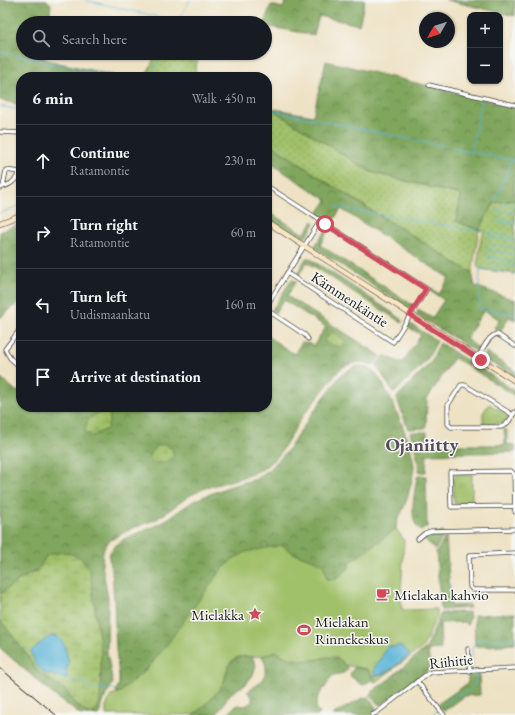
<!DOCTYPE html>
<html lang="en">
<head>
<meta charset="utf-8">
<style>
  body { margin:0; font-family:"EB Garamond",serif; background:#242831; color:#f1f3f6 }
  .controls { position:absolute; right:12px; top:12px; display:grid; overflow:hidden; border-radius:8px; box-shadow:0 1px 3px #0004 }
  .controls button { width:36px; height:36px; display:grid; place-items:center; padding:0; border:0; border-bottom:1px solid #363941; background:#171b24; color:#f1f3f6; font:20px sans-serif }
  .compass { position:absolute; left:419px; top:12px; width:36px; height:36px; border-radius:50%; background:#171b24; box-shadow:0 1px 3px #0004; rotate:231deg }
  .stop { position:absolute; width:12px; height:12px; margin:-9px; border:3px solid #d1495b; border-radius:50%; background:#fff }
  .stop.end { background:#d1495b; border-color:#fff; box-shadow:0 1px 4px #0008 }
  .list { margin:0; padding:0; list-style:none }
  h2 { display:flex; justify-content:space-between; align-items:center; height:52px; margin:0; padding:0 16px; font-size:17px }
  h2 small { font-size:13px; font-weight:400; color:#9ea1a6 }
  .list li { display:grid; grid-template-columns:26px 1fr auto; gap:12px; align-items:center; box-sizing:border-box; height:72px; padding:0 16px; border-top:1px solid #363941 }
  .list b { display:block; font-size:15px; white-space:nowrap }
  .list p { margin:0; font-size:13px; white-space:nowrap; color:#9ea1a6 }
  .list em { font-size:13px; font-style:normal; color:#9ea1a6 }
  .icon { flex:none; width:22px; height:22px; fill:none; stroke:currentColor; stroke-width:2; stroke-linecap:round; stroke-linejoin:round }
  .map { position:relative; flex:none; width:515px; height:715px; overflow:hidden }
  .search { position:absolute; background:#171b24; box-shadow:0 1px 3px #0004; left:16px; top:16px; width:256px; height:44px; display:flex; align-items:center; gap:10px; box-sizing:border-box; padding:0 14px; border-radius:22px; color:#9ea1a6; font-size:15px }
  .panel { position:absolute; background:#171b24; box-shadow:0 1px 3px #0004; left:16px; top:72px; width:256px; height:340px; border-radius:16px }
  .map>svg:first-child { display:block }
  .grass { fill:url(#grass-dots); stroke:#5e6e42 }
  .forest { fill:url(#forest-crowns); stroke:#4e613c }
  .wetland { fill:url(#wetland-marsh); stroke:#5e6e42 }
  .park { fill:url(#park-tufts); stroke:#5e6e42 }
  .pitch { fill:#a0c069; stroke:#5e6e42 }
  .water { fill:#5ab4d8; stroke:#3b687a }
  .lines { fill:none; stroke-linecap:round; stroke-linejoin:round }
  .stream { stroke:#5ab4d8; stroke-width:1 }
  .street-casing { stroke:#3c3a35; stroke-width:5 }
  .secondary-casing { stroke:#3c3a35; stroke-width:6 }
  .street { stroke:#fff; stroke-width:3.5 }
  .secondary { stroke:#fbe6c4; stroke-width:5 }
  .rail { stroke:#1c1c1c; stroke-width:1 }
  .route { stroke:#d1495b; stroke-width:5 }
  .labels { text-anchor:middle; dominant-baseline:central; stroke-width:3; stroke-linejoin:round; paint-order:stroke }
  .street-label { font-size:15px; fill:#1c1c1c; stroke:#f6f6f2 }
  .poi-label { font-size:15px; fill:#1c1c1c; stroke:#f6f6f2; text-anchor:start }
  .district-label { font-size:19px; font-weight:bold; fill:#554b5d; stroke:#f6f6f2 }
</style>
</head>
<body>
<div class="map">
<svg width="515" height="715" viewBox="0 0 515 715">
  <defs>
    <pattern id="grass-dots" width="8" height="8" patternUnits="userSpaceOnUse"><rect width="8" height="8" fill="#a0c069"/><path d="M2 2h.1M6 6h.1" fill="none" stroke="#89a45a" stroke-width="1.8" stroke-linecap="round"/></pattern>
    <pattern id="forest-crowns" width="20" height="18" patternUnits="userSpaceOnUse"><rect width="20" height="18" fill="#80a65d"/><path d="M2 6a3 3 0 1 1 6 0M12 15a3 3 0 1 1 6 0" fill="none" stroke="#68864c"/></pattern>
    <pattern id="wetland-marsh" width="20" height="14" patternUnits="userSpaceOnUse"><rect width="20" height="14" fill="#a0c069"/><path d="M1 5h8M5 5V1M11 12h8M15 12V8" fill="none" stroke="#89a45a"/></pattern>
    <pattern id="park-tufts" width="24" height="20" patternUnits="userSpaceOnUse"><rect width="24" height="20" fill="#a0c069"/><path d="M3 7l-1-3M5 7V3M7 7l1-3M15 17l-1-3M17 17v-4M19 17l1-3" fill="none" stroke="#89a45a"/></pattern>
  </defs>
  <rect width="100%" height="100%" fill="#f6f6f2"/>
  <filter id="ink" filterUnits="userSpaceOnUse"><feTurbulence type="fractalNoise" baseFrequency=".025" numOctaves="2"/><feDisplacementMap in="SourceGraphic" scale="8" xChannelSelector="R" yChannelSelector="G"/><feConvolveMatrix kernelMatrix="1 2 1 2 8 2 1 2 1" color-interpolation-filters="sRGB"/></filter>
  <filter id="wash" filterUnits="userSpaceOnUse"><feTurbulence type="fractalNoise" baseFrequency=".012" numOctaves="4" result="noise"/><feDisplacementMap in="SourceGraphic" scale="16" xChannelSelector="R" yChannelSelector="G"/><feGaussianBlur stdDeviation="0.9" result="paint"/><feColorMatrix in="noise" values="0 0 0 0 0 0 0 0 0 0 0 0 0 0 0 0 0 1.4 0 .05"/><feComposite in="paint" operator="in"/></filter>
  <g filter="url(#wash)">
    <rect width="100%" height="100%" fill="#eee2c4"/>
    <!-- grass -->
    <g class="grass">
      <path d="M 157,53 L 199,53 L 194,77 L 145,77 Z"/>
      <path d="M 267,107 L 270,108 L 371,172 L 461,195 L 456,221 L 479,230 L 494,203 L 515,200 L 515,274 L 480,269 L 477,266 L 481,238 L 484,231 L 479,230 L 472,273 L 331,185 L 267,142 Z"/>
    </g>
    <!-- forest -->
    <g class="forest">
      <path d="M 0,0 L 47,0 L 51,4 L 49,23 L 23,23 L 23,53 L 45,53 L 44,58 L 50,61 L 121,77 L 21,77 L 21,105 L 0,100 Z"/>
      <path d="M 286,0 L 365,0 L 359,25 L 319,16 L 314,35 L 265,26 L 264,23 L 271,5 L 283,8 Z"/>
      <path d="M 446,0 L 515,0 L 515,16 Z"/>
      <path d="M 326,61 L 515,107 L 515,200 L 494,203 L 479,230 L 456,221 L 461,195 L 371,172 L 270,108 L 313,116 Z"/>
      <path d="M 267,142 L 331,185 L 472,273 L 475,286 L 515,300 L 515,320 L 509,317 L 500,332 L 494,328 L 500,320 L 484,310 L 466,339 L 480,349 L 477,352 L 418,316 L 417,315 L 418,310 L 432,318 L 444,300 L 430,291 L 432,289 L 439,294 L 449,278 L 341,209 L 331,224 L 317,215 L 327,200 L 267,161 Z"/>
      <path d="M 267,211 L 304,234 L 313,221 L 315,223 L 307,236 L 302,239 L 267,218 Z"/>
      <path d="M 21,223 L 21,300 L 0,318 L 0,232 Z"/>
      <path d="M 327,229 L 329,230 L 320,245 L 414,306 L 412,308 L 407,308 L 317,249 L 315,246 L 316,244 Z"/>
      <path d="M 306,258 L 309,258 L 402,319 L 402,323 L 307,262 L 298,276 L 297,274 Z"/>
      <path d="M 292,279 L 296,282 L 287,296 L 381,356 L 373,365 C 360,360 352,362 340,369 L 302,417 L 279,455 L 263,469 L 247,476 L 205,488 L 189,496 L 157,519 L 128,530 L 109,541 L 103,550 L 102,564 L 108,598 L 107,652 L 113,683 L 106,695 L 99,714 L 98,715 L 81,715 L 55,696 L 0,648 L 0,620 L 28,656 L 36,670 L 66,691 L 75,703 L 88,714 L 95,713 L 101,675 L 47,555 L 38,570 L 19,580 L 0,594 L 0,377 L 16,391 L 21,392 L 21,407 L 267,407 L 267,336 L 294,354 L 302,342 L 314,345 L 326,327 L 284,300 L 275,313 L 272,310 Z"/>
      <path d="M 411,324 L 437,341 L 428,358 L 418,369 L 394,393 L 376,365 L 384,356 C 390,356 395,362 403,362 L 421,335 L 407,326 Z"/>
      <path d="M 440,343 L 468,361 L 470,364 L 469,366 L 454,358 L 427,399 L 426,428 L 408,429 L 397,399 L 398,396 L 431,362 Z"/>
      <path d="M 486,352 L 515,371 L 515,378 L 489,361 L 485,355 Z"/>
      <path d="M 473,365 L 475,365 L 515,391 L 515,396 L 471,368 Z"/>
      <path d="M 361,366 C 367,367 371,369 375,373 C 387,386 415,450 414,468 C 412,481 409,495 404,507 C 401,515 396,520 396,529 L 349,563 L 349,568 L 335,580 L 327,579 L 325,569 L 314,560 L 293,553 L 282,545 L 168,644 L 149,667 L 125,687 L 121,692 L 117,693 L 116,691 L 119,684 L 119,677 L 116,650 L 114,600 L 112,570 L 109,559 L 110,552 L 114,547 L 124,539 L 160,524 L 195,500 L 228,487 L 256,479 L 271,468 L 287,451 L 316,408 L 341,375 L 354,367 Z"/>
      <path d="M 504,429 L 507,430 L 507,444 L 515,445 L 515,452 L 427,454 L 426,472 L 420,472 L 419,471 L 418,460 L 410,432 L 427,432 L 428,445 L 505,445 Z"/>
      <path d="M 419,476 L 426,476 L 427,527 L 421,531 C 407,521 415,492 417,477 Z"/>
      <path d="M 443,532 L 443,536 L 435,550 L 424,538 L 430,534 Z"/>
      <path d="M 446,537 L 451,606 L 469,605 L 470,608 L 441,610 L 436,553 L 444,539 Z"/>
      <path d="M 469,612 L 470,618 L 467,626 L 465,622 L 440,623 L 441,649 L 428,650 L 430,669 L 382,704 L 378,704 L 370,695 L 371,692 L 388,680 L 427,647 L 441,613 Z"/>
      <path d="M 515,613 L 515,644 L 475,647 L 474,615 Z"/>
      <path d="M 276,651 L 282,655 L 319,659 L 328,656 L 339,659 L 342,661 L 344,665 L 347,666 L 348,669 L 344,673 C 340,674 334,674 331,677 C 329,679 328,683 326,686 C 319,696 316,696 316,709 L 320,713 L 319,715 L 227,715 L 233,708 L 238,705 L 245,706 L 252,702 L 252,696 L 247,692 C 261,683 272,673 262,656 Z"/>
      <path d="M 241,656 L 252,657 L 256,665 L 253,675 L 245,685 L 239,688 L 231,693 L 216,715 L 193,715 C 205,706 215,695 223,683 C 231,669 222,665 241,656 Z"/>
      <path d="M 354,668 L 367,669 L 372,677 L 375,678 L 380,676 L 382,678 L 375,682 L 371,680 L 364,685 C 358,684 356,679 350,676 L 351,672 Z"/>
      <path d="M 479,673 L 480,695 L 465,696 L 444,711 L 438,704 L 468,683 L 468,674 Z"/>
      <path d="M 368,697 L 376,708 L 375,713 L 369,715 L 332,715 L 363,698 Z"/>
    </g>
    <!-- wetland -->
    <g class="wetland">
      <path d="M 104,411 L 110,415 L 108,428 L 93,436 L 85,432 C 86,419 91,415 104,411 Z"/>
      <path d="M 165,444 L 172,449 L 174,457 L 165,462 L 154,463 L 149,458 L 150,453 L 158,446 Z"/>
      <path d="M 64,552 L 80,557 L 90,572 L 101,653 L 100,702 L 95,713 L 88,714 L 75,703 L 66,691 L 36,670 L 28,656 L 0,620 L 0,594 L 19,580 L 38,570 L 47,555 Z"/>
    </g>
    <!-- park -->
    <g class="park">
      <path d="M 331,331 L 346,341 L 341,348 L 324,342 Z"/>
      <path d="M 489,404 L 507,414 L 508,417 L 504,423 L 483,424 L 483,413 Z"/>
      <path d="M 472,474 L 472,504 L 457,504 L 454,503 L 453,477 L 456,475 Z"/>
    </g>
    <!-- pitch -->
    <path class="pitch" d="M 396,529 L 404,540 L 401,595 L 402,610 L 437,609 L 437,616 L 423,647 L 377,681 L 367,669 L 344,665 L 342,661 C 334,655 327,657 318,659 C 303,662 288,660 276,651 C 271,652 266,655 261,656 C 252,658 242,654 234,659 C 226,664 227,673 224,681 C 219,693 203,707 193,715 L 106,715 L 106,707 L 111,695 L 121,692 L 125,687 L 149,667 L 168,643 L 217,575 L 233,559 L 246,552 L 282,545 L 293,553 L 314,560 L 322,564 L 325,569 L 327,579 L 335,580 L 349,568 L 349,563 Z"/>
    <!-- water -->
    <g class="water">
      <path d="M 52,636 L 57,636 L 64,644 L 69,663 L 66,670 L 67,679 L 64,679 L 59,676 C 43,676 34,666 31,651 C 39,645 43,640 52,636 Z"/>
      <path d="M 399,645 L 410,654 L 408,656 C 396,665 389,673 375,676 C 373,670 375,663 381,660 L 386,648 L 389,646 L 394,647 Z"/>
    </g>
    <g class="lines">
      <!-- stream -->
      <g class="stream">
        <path d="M 85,0 L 171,20"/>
        <path d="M 456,1 L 457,0"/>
        <path d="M 174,21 L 178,22 L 190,0"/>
        <path d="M 0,52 L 90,71"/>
        <path d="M 86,77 L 90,71 L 120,77"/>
        <path d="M 150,77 L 164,53"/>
        <path d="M 482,100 L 471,152 L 512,160"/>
        <path d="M 0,106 L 21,110"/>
        <path d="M 267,109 L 471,152"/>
        <path d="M 495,202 L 512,160 L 515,160"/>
        <path d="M 501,204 L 515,206"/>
        <path d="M 335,207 L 481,231"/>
        <path d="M 496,210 L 515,213"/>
        <path d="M 0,213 L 21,205"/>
        <path d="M 499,218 L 515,221"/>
        <path d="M 497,222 L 515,225"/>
        <path d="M 486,232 L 515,237"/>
        <path d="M 488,237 L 515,241"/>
        <path d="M 487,244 L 515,248"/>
        <path d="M 485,250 L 515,254"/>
        <path d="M 485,256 L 515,261"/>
        <path d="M 485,262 L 515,267"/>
        <path d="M 478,268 L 515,273"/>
        <path d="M 479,290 L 480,269"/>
        <path d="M 479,295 L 479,309 L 515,314"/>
        <path d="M 473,666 L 472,648 L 476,640 L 515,639"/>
        <path d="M 67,679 L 70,682 L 85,683 L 90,689 L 105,688 L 116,690"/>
        <path d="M 444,705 C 447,702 450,699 454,697 C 466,690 478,691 475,673"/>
        <path d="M 431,715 L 438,710"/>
      </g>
    </g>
  </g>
  <g filter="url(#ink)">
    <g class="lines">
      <!-- street casing -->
      <g class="street-casing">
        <g id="street">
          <path d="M 429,85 L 515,105"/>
          <path d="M 0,132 L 21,133"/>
          <path d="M 267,186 L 427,289 L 393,342 L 287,273"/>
          <path d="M 0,188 C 9,185 16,182 19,172 L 6,170 L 3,187"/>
          <path d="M 267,305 L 320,221"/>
          <path d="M 267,310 L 305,335 L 308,339"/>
          <path d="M 21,328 L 5,349 L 10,358 L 21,368"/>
          <path d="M 478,358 C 482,350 488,336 497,334 L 515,346"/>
          <path d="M 513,415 L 465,385 L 461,385 L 448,405 L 448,424 L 451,427 L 501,427 C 508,425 511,418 515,412"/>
          <path d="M 515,506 L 451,507 L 450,472 L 511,471 L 514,474 L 515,512"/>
          <path d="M 418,539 L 425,533 L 431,531 L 515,529"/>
          <path d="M 515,553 L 470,555 L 469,556 L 470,587 L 473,590 L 515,590"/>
          <path d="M 468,649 L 470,671"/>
          <path d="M 417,681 L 444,715"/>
          <path d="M 372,715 L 376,713 L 427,674 L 431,672 L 515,668"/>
        </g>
      </g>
      <!-- secondary casing -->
      <g class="secondary-casing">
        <g id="secondary">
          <path d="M 267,222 L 515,381"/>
          <path d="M 0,223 L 21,215"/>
        </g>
      </g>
      <!-- street -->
      <use href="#street" class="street"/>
      <!-- secondary -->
      <use href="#secondary" class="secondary"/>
      <!-- rail -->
      <path class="rail" d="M 0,668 L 56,715"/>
    </g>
  </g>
  <g class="lines" filter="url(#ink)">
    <!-- route -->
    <path class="route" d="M 325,224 L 426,289 L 410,315 L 481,360"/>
  </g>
  <!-- icons -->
  <defs>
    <g id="cafe-bare" transform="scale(1.08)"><path d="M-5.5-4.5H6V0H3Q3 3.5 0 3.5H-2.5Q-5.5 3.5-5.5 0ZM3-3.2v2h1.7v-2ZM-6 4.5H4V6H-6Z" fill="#d1495b" stroke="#f6f6f2" stroke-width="2.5" paint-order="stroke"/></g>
    <g id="sight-bare" transform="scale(1.08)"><path d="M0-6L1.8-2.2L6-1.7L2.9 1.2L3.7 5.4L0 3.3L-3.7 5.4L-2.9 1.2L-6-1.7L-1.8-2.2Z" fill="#d1495b" stroke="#f6f6f2" stroke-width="2.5" paint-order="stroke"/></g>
    <g id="stadium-bare" transform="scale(1.08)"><path d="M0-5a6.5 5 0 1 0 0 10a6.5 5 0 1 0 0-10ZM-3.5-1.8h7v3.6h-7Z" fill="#d1495b" stroke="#f6f6f2" stroke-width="2.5" paint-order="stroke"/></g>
  </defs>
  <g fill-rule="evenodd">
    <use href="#cafe-bare" x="383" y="594"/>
    <use href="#sight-bare" x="255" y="614"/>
    <use href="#stadium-bare" x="304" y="630"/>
  </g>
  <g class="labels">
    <!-- street labels -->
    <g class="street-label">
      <text transform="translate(350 299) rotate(33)">Kämmenkäntie</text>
      <text transform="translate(451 661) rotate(-6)">Riihitie</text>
    </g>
    <!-- poi labels -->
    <g class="poi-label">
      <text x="394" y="594">Mielakan kahvio</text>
      <text x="244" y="614" text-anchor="end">Mielakka</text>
      <text x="315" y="621">Mielakan<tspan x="315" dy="17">Rinnekeskus</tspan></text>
    </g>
    <!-- district labels -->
    <g class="district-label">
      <text x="422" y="444">Ojaniitty</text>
    </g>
  </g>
</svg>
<div class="controls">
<button>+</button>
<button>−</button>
</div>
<svg class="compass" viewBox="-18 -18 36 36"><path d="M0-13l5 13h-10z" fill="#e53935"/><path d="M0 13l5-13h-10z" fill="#9ea1a6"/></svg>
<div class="stop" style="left:325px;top:224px"></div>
<div class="stop end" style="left:481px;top:360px"></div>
<div class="search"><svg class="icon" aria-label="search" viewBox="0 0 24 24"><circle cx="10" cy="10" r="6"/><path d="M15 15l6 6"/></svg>Search here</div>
<section class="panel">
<h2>6 min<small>Walk · 450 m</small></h2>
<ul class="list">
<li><svg class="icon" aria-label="ahead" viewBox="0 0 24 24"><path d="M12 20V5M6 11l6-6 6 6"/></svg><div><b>Continue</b><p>Ratamontie</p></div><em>230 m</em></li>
<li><svg class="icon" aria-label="right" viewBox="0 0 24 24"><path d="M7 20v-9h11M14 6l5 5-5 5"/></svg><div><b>Turn right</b><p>Ratamontie</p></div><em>60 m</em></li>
<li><svg class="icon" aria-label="left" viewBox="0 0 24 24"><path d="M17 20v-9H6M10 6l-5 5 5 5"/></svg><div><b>Turn left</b><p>Uudismaankatu</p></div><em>160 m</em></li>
<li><svg class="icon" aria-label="arrive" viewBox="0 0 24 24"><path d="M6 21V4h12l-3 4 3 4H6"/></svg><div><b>Arrive at destination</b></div></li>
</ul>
</section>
</div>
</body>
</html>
